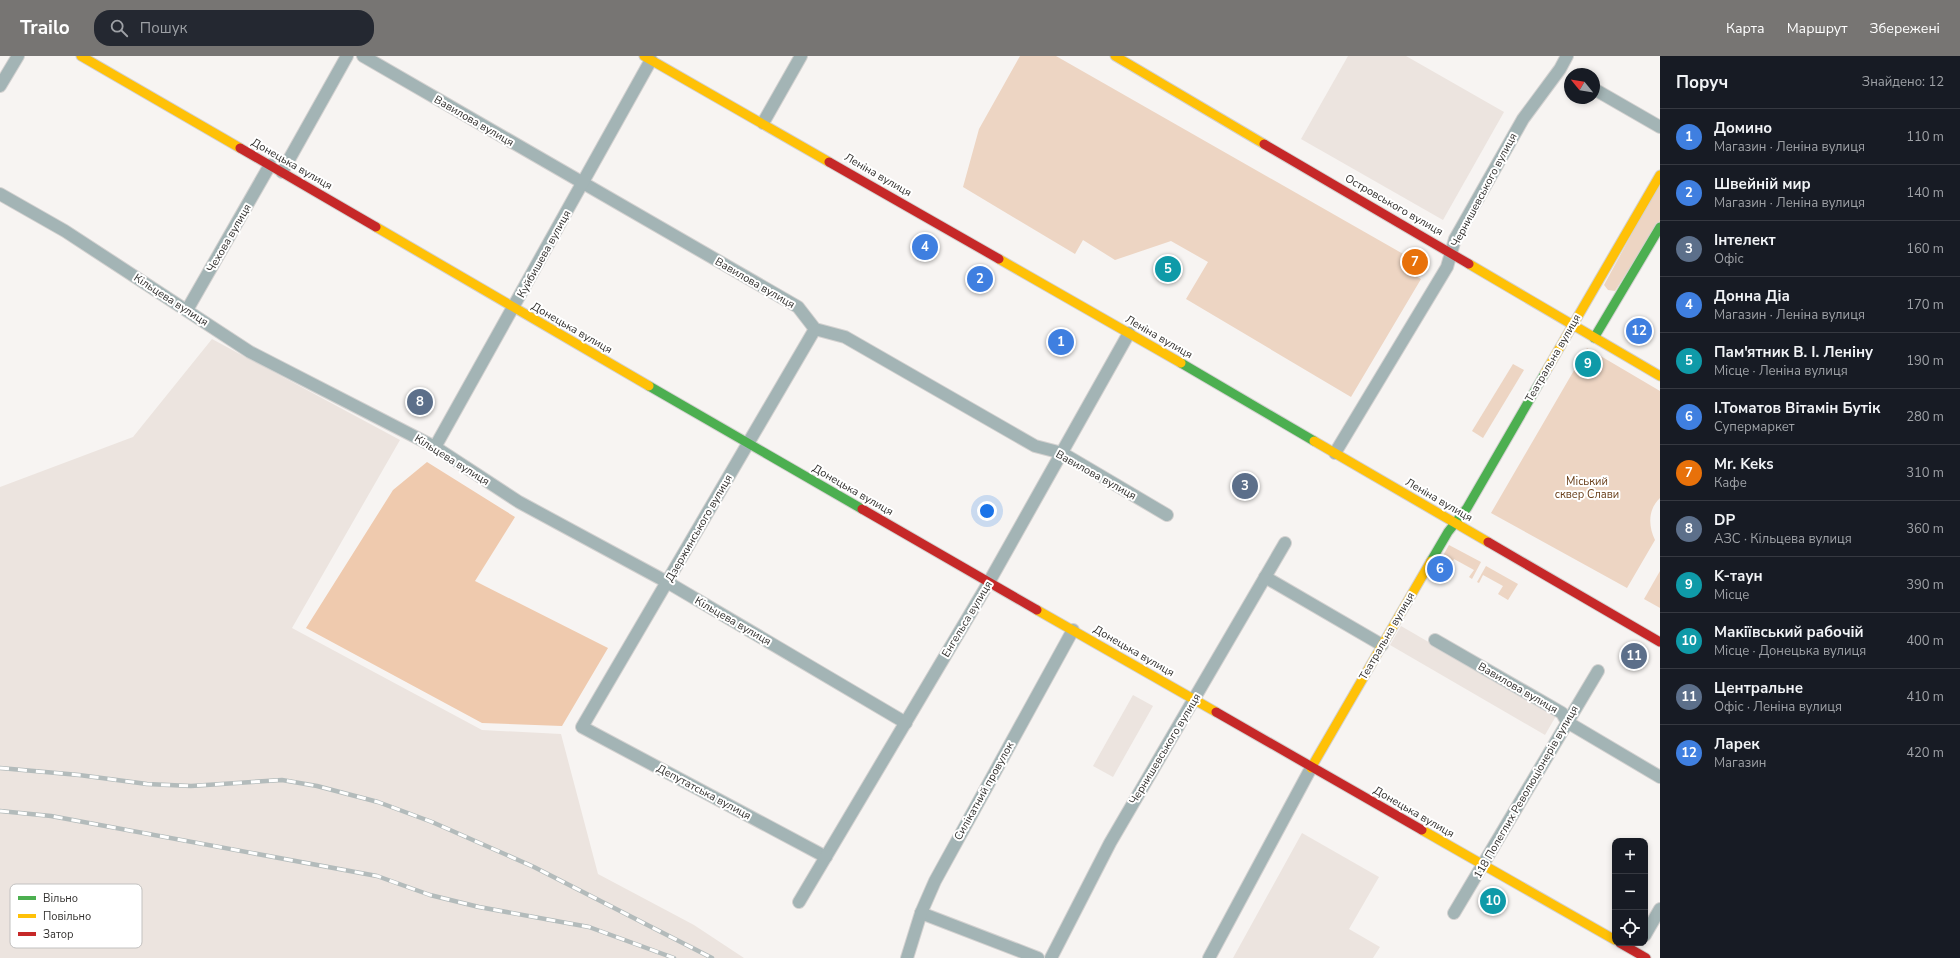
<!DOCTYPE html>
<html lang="uk">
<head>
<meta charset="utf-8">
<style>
  body { margin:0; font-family:"Nunito Sans",sans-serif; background:#242831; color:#f1f3f6 }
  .controls { position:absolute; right:12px; bottom:12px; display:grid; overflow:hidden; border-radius:8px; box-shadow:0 2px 6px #0003 }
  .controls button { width:36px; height:36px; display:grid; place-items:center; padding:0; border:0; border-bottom:1px solid #363941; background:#171b24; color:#f1f3f6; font:20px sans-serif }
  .compass { position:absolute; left:1564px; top:12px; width:36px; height:36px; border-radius:50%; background:#171b24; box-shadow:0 2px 6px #0003; rotate:300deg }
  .you { position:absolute; left:987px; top:455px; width:14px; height:14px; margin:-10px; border:3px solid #fff; border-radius:50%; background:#1a73e8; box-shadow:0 0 0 6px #1a73e833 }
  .badge { display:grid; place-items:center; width:26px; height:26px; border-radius:50%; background:#777573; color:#fff; font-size:13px; font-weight:700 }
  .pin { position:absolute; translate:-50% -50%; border:2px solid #fff; box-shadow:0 1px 4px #0006 }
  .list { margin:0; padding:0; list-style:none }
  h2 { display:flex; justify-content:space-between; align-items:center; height:52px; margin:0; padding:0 16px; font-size:17px }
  h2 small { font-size:13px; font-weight:400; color:#9ea1a6 }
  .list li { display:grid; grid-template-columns:26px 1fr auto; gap:12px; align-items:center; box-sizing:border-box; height:56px; padding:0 16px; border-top:1px solid #363941 }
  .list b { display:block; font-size:15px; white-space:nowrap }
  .list p { margin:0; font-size:13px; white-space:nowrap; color:#9ea1a6 }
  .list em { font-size:13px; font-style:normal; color:#9ea1a6 }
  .icon { flex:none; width:22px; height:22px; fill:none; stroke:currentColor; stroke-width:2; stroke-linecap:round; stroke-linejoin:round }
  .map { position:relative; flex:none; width:1660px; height:902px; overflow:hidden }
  header { display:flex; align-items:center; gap:24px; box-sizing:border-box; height:56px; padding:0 20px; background:#777573; color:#fff }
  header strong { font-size:19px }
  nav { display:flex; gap:22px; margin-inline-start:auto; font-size:14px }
  .search { width:280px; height:36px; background:#242831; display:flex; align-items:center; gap:10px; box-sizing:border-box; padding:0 14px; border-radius:16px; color:#9ea1a6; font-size:15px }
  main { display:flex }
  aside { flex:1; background:#171b24 }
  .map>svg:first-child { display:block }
  .built { fill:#ece4df }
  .green { fill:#edd5c3 }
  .forest { fill:#efcaae }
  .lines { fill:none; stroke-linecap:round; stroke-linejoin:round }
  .street-casing { stroke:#d3d1d0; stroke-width:14 }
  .fast-casing { stroke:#d3d1d0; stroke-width:11 }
  .slow-casing { stroke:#d3d1d0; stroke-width:11 }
  .jam-casing { stroke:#d3d1d0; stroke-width:11 }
  .street { stroke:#a3b4b5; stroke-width:12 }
  .fast { stroke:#4caf50; stroke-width:9 }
  .slow { stroke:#ffc107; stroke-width:9 }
  .jam { stroke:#c62828; stroke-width:9 }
  .rail-casing { stroke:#b3bbbb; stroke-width:4.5 }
  .rail { stroke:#fff; stroke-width:3; stroke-dasharray:9; stroke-linecap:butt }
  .labels { text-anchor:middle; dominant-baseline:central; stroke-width:4; stroke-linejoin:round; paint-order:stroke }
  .street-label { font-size:11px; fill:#32302e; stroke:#fff }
  .park-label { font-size:11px; fill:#673c17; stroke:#fff }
  .key { fill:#fff; stroke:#c2c1c0; stroke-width:1 }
  .key-label { font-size:11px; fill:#32302e }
</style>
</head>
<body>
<header>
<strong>Trailo</strong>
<div class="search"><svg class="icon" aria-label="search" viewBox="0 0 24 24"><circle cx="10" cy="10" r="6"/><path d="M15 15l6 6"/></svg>Пошук</div>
<nav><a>Карта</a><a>Маршрут</a><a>Збережені</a></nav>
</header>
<main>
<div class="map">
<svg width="1660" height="902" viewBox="0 0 1660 902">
  <rect width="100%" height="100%" fill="#f7f4f2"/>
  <!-- built -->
  <g class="built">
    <path d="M 1348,0 L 1406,0 L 1504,56 L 1443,164 L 1301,83 Z"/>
    <path d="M 212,283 L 400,384 L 292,572 L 482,674 L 561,678 L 598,818 L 694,869 L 744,902 L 0,902 L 0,431 L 133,381 Z"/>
    <path d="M 1401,570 L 1556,660 L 1545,679 L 1390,589 Z"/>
    <path d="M 1133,639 L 1153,650 L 1113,721 L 1093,710 Z"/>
    <path d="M 1302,777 L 1379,821 L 1349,873 L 1380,891 L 1373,902 L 1233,902 Z"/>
  </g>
  <!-- green -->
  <g class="green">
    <path d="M 1020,0 L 1056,0 L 1405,199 L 1402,212 L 1421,223 L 1351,341 L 1186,243 L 1208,206 L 1171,185 L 1115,204 L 1083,184 L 1075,198 L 963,131 L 979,73 Z"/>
    <path d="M 1660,126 L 1660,165 L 1615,235 L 1608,234 L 1604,229 Z"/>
    <path d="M 1587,292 L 1660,335 L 1660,442 C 1648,453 1648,470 1655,484 L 1627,532 L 1491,457 Z"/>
    <path d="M 1513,308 L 1524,314 L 1483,382 L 1472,375 Z"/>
    <path d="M 1449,489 L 1481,506 L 1472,523 L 1469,521 L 1474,514 L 1454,503 L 1450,510 L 1440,505 Z"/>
    <path d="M 1486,510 L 1518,528 L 1508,544 L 1498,538 L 1503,530 L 1483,519 L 1479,527 L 1477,526 Z"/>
    <path d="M 1660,515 L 1660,552 L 1644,543 Z"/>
  </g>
  <!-- forest -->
  <path class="forest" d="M 427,406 L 515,461 L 475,525 L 608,592 L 562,670 L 482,667 L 306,572 L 393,434 Z"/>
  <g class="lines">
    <!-- street casing -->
    <g class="street-casing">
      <g id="street">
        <path d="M 363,0 L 798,251 L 815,273 L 845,281 L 1035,390 L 1062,397 L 1167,459"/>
        <path d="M 0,30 L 18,0"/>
        <path d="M 1594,33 L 1660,71"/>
        <path d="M 763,67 L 801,0"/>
        <path d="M 282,116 L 347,0"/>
        <path d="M 0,138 L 65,175 L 250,296 L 435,391 L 519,446 L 667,526 L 906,667"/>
        <path d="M 187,254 L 270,109"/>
        <path d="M 815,273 L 582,671 L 826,801"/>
        <path d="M 435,391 L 651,4"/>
        <path d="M 1335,397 L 1447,211 L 1455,183 L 1523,63 L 1560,13 L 1567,0"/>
        <path d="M 1265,521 L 1382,589"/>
        <path d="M 1435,584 L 1562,657 L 1567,666 L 1660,721"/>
        <path d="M 799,846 L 989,526 L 1129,277"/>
        <path d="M 921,857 L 1038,902"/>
        <path d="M 1454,857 L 1598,615"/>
        <path d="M 1645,879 L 1660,853"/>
        <path d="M 907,902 L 921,857 L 935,825 L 1073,574"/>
        <path d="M 1051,902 L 1110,787 L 1285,487"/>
        <path d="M 1209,902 L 1311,712"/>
      </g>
    </g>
    <!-- fast casing -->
    <g class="fast-casing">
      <g id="fast">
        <path d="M 1594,282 L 1660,171"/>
        <path d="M 1181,307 L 1314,385"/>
        <path d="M 649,330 L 862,453"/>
        <path d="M 1431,505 L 1448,476 L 1467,452 L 1545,317"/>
      </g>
    </g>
    <!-- slow casing -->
    <g class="slow-casing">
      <g id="slow">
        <path d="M 81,0 L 240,92"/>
        <path d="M 644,0 L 829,106"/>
        <path d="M 1115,0 L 1264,88"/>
        <path d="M 376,171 L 649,330"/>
        <path d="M 999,203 L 1181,307"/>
        <path d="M 1469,208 L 1660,320"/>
        <path d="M 1545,317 L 1660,119"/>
        <path d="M 1314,385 L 1488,486"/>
        <path d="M 1037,554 L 1216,656"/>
        <path d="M 1311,712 L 1431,505"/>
        <path d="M 1422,774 L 1615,884"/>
      </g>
    </g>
    <!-- jam casing -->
    <g class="jam-casing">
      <g id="jam">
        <path d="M 1264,88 L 1469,208"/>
        <path d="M 240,92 L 376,171"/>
        <path d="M 829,106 L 999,203"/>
        <path d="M 862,453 L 1037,554"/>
        <path d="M 1488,486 L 1660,586"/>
        <path d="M 1216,656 L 1422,774"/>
        <path d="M 1620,887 L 1646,902"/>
      </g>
    </g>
    <!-- street -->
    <use href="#street" class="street"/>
    <!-- fast -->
    <use href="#fast" class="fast"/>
    <!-- slow -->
    <use href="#slow" class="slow"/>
    <!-- jam -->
    <use href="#jam" class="jam"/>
    <!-- rail casing -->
    <g class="rail-casing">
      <g id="rail">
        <path d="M 0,712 L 79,719 L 147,728 L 191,730 L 282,724 L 317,730 L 378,746 L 432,766 L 534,811 L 712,902"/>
        <path d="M 0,755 L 51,760 L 377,820 L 430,839 L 479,851 L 589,871 L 674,902"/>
      </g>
    </g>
    <!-- rail -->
    <use href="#rail" class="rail"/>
  </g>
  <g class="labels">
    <!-- street labels -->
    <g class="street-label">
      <text transform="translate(474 65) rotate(30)">Вавилова вулиця</text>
      <text transform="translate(292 108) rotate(30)">Донецька вулиця</text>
      <text transform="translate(878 119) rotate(30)">Леніна вулиця</text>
      <text transform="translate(1484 134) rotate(-62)">Чернишевського вулиця</text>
      <text transform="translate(1394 149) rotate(30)">Островського вулиця</text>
      <text transform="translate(229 182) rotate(-60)">Чехова вулиця</text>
      <text transform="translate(544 198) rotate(-61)">Куйбишева вулиця</text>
      <text transform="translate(755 227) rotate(30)">Вавилова вулиця</text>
      <text transform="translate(171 244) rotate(33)">Кільцева вулиця</text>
      <text transform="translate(572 272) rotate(30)">Донецька вулиця</text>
      <text transform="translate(1159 281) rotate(30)">Леніна вулиця</text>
      <text transform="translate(1553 302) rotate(-60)">Театральна вулиця</text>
      <text transform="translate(452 404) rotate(32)">Кільцева вулиця</text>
      <text transform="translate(1096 419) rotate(29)">Вавилова вулиця</text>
      <text transform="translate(853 434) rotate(30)">Донецька вулиця</text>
      <text transform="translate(1439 444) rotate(30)">Леніна вулиця</text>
      <text transform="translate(699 472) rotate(-60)">Дзержинського вулиця</text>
      <text transform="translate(967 563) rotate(-59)">Енгельса вулиця</text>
      <text transform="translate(733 565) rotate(30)">Кільцева вулиця</text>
      <text transform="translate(1387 580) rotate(-60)">Театральна вулиця</text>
      <text transform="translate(1134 595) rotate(30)">Донецька вулиця</text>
      <text transform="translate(1518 632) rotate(30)">Вавилова вулиця</text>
      <text transform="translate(1165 693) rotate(-59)">Чернишевського вулиця</text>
      <text transform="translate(984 735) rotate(-61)">Силікатний провулок</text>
      <text transform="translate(704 736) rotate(28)">Депутатська вулиця</text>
      <text transform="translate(1526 736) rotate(-60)">118 Полеглих Революціонерів вулиця</text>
      <text transform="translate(1414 756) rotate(30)">Донецька вулиця</text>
    </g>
    <!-- park labels -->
    <g class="park-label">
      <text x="1587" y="425">Міський<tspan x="1587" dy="13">сквер Слави</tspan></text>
    </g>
  </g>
  <!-- legend -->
  <rect x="10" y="828" width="132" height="64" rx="6" class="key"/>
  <rect x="18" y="840" width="18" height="4" fill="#4caf50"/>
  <rect x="18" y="858" width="18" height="4" fill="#ffc107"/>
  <rect x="18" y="876" width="18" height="4" fill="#c62828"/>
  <g class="key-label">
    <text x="43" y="846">Вільно</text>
    <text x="43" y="864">Повільно</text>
    <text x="43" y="882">Затор</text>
  </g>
</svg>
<div class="controls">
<button>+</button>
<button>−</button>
<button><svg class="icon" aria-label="locate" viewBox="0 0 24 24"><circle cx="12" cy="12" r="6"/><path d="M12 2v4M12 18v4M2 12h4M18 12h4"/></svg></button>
</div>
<svg class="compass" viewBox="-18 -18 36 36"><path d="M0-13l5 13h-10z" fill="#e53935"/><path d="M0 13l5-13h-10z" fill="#9ea1a6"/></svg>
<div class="you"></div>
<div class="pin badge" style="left:1061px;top:286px;background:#3f7fe0">1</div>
<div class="pin badge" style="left:980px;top:223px;background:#3f7fe0">2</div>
<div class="pin badge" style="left:1245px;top:430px;background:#5c6f8a">3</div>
<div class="pin badge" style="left:925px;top:191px;background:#3f7fe0">4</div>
<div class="pin badge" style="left:1168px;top:213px;background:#0f9aa8">5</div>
<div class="pin badge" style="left:1440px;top:513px;background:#3f7fe0">6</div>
<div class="pin badge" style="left:1415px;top:206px;background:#e8710a">7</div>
<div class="pin badge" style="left:420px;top:346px;background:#5c6f8a">8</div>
<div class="pin badge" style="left:1588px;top:308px;background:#0f9aa8">9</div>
<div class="pin badge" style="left:1493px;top:845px;background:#0f9aa8">10</div>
<div class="pin badge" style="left:1634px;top:600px;background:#5c6f8a">11</div>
<div class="pin badge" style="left:1639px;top:275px;background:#3f7fe0">12</div>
</div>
<aside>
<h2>Поруч<small>Знайдено: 12</small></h2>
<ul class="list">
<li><span class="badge" style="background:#3f7fe0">1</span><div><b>Домино</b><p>Магазин · Леніна вулиця</p></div><em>110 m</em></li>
<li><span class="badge" style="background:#3f7fe0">2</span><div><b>Швейній мир</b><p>Магазин · Леніна вулиця</p></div><em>140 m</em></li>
<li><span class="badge" style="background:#5c6f8a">3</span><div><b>Інтелект</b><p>Офіс</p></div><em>160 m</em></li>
<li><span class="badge" style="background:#3f7fe0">4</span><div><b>Донна Діа</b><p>Магазин · Леніна вулиця</p></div><em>170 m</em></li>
<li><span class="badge" style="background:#0f9aa8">5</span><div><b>Пам'ятник В. І. Леніну</b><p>Місце · Леніна вулиця</p></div><em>190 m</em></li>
<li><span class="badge" style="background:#3f7fe0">6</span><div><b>І.Томатов Вітамін Бутік</b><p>Супермаркет</p></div><em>280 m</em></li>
<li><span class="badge" style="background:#e8710a">7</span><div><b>Mr. Keks</b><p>Кафе</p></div><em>310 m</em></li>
<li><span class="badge" style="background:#5c6f8a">8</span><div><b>DP</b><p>АЗС · Кільцева вулиця</p></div><em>360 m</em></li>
<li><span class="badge" style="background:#0f9aa8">9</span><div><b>K-таун</b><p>Місце</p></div><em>390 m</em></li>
<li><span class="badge" style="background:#0f9aa8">10</span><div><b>Макіївський рабочій</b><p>Місце · Донецька вулиця</p></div><em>400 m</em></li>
<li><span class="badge" style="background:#5c6f8a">11</span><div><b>Центральне</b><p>Офіс · Леніна вулиця</p></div><em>410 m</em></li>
<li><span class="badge" style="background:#3f7fe0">12</span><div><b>Ларек</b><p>Магазин</p></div><em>420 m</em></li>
</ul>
</aside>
</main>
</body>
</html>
